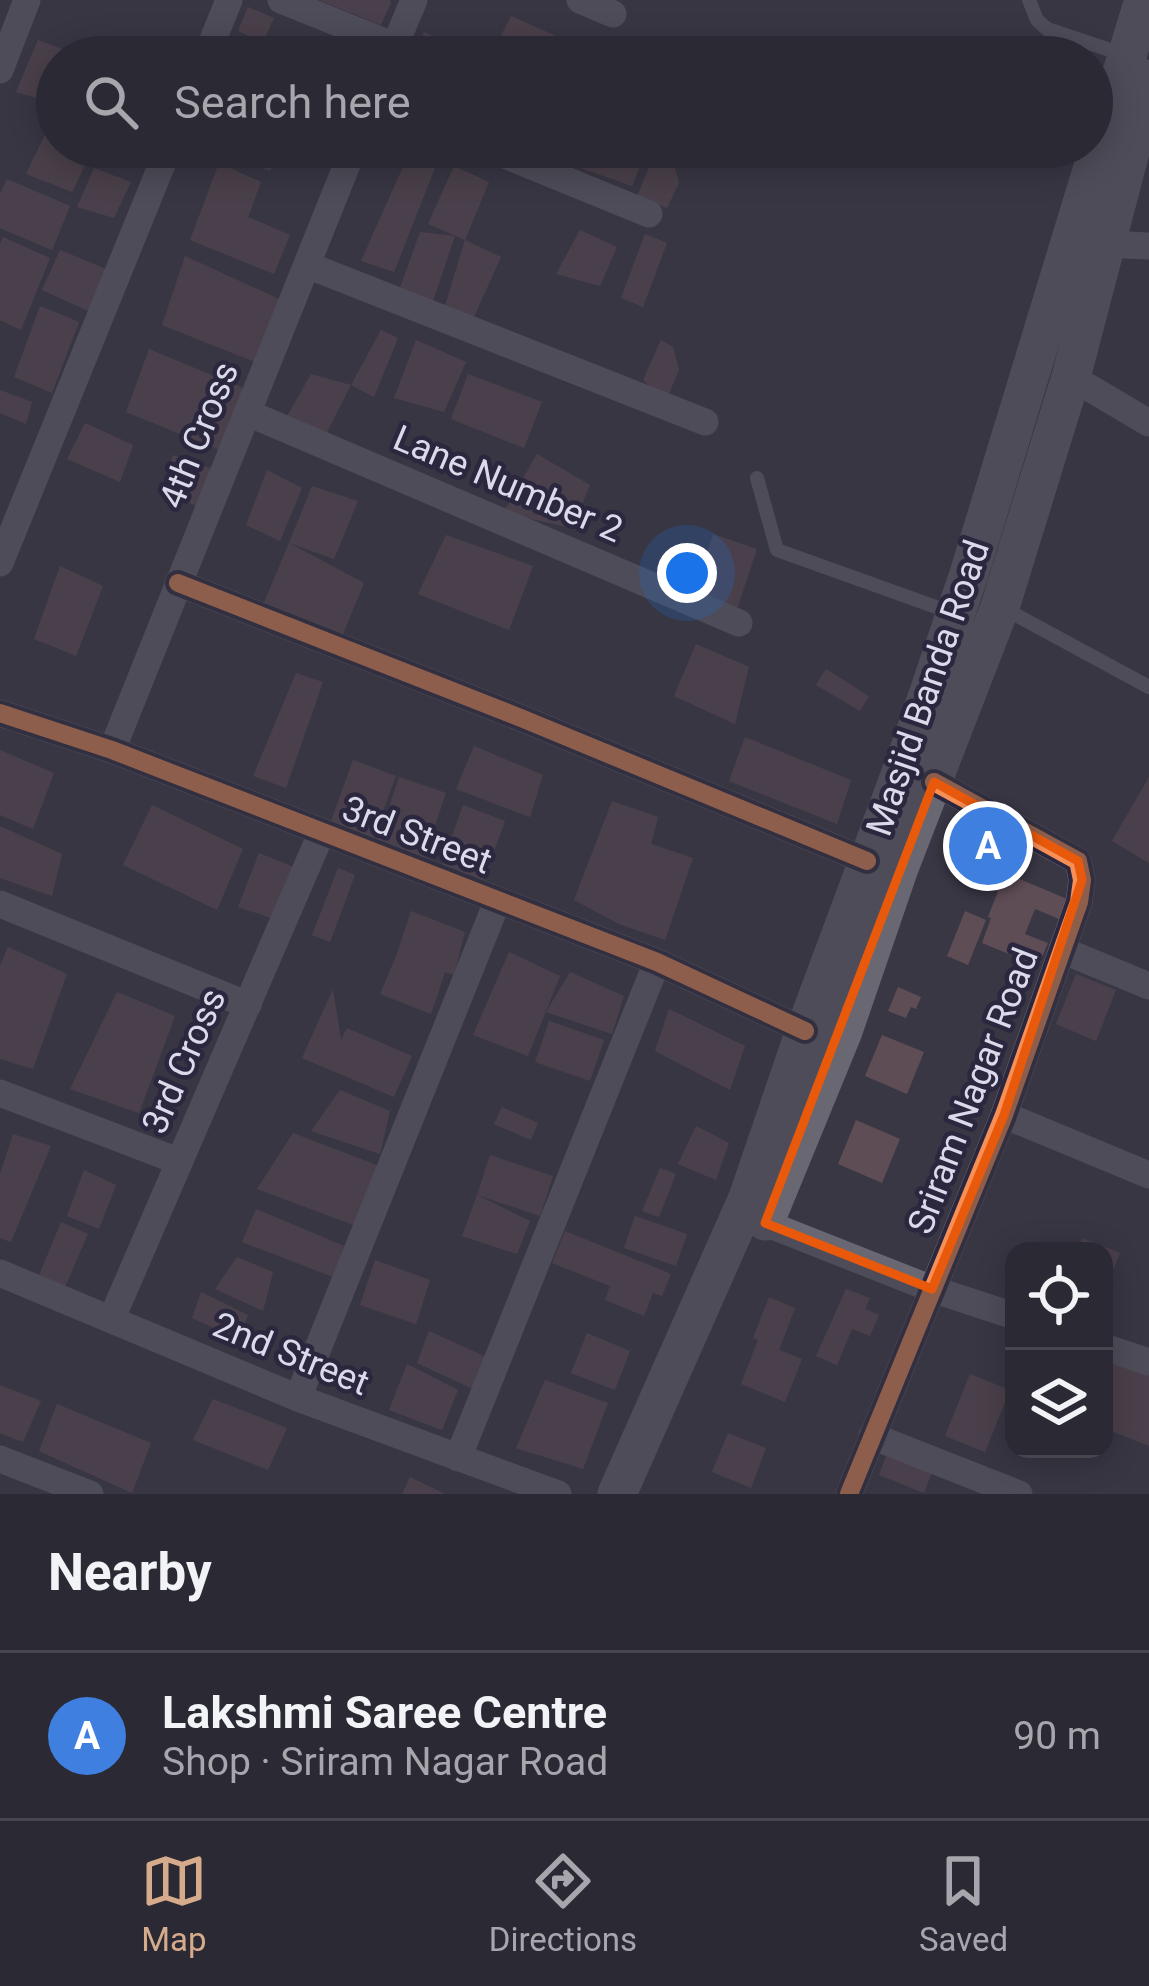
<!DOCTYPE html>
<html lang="en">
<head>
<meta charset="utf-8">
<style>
  body { margin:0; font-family:Roboto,sans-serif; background:#37353f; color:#f1f3f6 }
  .controls { position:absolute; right:36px; bottom:36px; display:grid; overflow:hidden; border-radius:24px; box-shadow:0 6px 30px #0003 }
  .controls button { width:108px; height:108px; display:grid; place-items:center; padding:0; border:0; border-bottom:3px solid #47454e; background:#2b2933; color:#f1f3f6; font:60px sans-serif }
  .you { position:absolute; left:687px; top:573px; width:42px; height:42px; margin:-30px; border:9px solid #fff; border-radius:50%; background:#1a73e8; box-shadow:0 0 0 18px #1a73e833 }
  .badge { display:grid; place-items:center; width:78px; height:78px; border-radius:50%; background:#d6ab8b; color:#fff; font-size:39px; font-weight:700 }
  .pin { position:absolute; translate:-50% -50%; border:6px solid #fff; box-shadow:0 3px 12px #0006 }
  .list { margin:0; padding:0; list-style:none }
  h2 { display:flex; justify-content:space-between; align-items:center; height:156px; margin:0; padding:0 48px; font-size:51px }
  h2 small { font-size:39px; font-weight:400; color:#a6a6ac }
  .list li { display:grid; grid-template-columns:78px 1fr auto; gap:36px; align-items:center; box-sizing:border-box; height:168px; padding:0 48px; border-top:3px solid #47454e }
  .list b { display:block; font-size:45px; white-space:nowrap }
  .list p { margin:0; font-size:39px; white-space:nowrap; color:#a6a6ac }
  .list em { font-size:39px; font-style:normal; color:#a6a6ac }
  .icon { flex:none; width:66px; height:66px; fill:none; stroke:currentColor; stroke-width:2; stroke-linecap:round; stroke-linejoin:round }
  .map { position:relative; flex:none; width:1149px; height:1494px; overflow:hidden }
  .search { position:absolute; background:#2b2933; box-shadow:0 6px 30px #0003; left:36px; right:36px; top:36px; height:132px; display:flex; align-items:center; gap:30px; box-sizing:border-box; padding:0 42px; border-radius:66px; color:#a6a6ac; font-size:45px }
  .sheet { height:324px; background:#2b2933 }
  nav { display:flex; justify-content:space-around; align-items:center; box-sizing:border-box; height:168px; border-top:3px solid #47454e; background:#2b2933; font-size:33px; color:#a6a6ac }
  nav a { display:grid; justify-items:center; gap:6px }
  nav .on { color:#d6ab8b }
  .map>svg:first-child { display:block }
  .building { fill:#5f4d55 }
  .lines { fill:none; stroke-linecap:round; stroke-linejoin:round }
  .lane { stroke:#696772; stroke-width:14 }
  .street { stroke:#696772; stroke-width:27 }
  .secondary { stroke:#696772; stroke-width:39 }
  .cycleway-casing { stroke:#2b273f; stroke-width:26 }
  .cycleway { stroke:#f78f57; stroke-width:18 }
  .marked { fill:none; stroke:#e8590c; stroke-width:9; stroke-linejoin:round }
  .labels { text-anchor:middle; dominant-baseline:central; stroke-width:9; stroke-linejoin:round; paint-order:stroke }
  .street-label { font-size:36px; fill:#dbdaea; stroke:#2b273f }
</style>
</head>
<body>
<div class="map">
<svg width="1149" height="1494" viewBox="0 0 1149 1494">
  <rect width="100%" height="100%" fill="#393744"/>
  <!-- building -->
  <g class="building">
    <path d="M 319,0 L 389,0 L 391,2 L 381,25 Z"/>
    <path d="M 248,7 L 274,18 L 263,42 L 238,31 Z"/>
    <path d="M 511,16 L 583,48 L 580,57 L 490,57 Z"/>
    <path d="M 424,32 L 474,53 L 473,57 L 414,57 Z"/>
    <path d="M 38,40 L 83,57 L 57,57 L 57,104 L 16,92 Z"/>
    <path d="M 600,42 L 636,57 L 595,57 Z"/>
    <path d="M 57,110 L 57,147 L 94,147 L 72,192 L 26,174 Z"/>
    <path d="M 212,147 L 282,147 L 270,171 Z"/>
    <path d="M 521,147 L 648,147 L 632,186 Z"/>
    <path d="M 655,153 L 672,158 L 679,183 L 667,208 L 637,196 Z"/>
    <path d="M 407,158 L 435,168 L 394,272 L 361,261 Z"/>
    <path d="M 219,163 L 261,182 L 248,217 L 290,235 L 274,274 L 190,240 Z"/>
    <path d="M 454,166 L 489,182 L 465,240 L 428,224 Z"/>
    <path d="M 94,168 L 131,182 L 114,218 L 77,207 Z"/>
    <path d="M 7,179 L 70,206 L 52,250 L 0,228 L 0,194 Z"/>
    <path d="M 580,230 L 617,247 L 600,286 L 556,274 Z"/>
    <path d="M 420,232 L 455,236 L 432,304 L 400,288 Z"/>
    <path d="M 645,234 L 667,243 L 643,307 L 621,298 Z"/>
    <path d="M 3,237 L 50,258 L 21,330 L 0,320 L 0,244 Z"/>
    <path d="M 465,240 L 501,257 L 473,319 L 444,309 Z"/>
    <path d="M 60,250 L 111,271 L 95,314 L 42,290 Z"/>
    <path d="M 185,256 L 279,299 L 255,362 L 162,325 Z"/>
    <path d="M 40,306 L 79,322 L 52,393 L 14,377 Z"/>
    <path d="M 381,330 L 398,338 L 374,397 L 351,385 Z"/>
    <path d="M 416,340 L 466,362 L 444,412 L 394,398 Z"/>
    <path d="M 661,340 L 673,347 L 679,369 L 666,401 L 643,380 Z"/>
    <path d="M 149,349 L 243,388 L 222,451 L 126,412 Z"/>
    <path d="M 311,374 L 351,385 L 325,436 L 281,427 Z"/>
    <path d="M 468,374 L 542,402 L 524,448 L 451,419 Z"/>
    <path d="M 0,390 L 32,402 L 26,424 L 0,413 Z"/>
    <path d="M 85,423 L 133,445 L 120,482 L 67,459 Z"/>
    <path d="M 537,454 L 590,485 L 572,528 L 503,513 Z"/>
    <path d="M 173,455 L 213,469 L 200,507 L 161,493 Z"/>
    <path d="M 267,470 L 302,488 L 280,541 L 246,525 Z"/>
    <path d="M 312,486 L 358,501 L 334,559 L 289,543 Z"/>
    <path d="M 713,534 L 757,549 L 736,612 L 692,597 Z"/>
    <path d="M 446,535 L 533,566 L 509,630 L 418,594 Z"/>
    <path d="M 289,543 L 364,583 L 343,634 L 263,605 Z"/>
    <path d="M 60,566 L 103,586 L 76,656 L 34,639 Z"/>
    <path d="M 696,644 L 749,667 L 735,724 L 674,696 Z"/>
    <path d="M 826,669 L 869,696 L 860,711 L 816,685 Z"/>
    <path d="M 296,673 L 323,682 L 286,788 L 253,776 Z"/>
    <path d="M 745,737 L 851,780 L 837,824 L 729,781 Z"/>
    <path d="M 474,746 L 543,775 L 530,817 L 456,789 Z"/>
    <path d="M 0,750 L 54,773 L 33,829 L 0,815 Z"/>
    <path d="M 353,760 L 396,776 L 373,839 L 330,824 Z"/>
    <path d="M 399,777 L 446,793 L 424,858 L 377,842 Z"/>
    <path d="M 1149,777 L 1149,863 L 1112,841 Z"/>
    <path d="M 612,801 L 658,817 L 651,844 L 693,858 L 665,940 L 619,924 L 574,900 Z"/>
    <path d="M 152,805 L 243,849 L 217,910 L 123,865 Z"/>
    <path d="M 463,805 L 505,821 L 481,886 L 440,870 Z"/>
    <path d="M 0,826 L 62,854 L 52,896 L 0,878 Z"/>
    <path d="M 259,853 L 296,868 L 280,921 L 238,907 Z"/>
    <path d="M 338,868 L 355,875 L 330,942 L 312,935 Z"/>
    <path d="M 1005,873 L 1067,899 L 1059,919 L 1035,909 L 1025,934 L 1048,943 L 1038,966 L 982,943 L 991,918 L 988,917 Z"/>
    <path d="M 411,911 L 465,932 L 454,975 L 445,972 L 431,1014 L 380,994 L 397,954 Z"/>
    <path d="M 965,911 L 986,920 L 968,965 L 947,956 Z"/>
    <path d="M 8,947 L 67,974 L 33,1069 L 0,1059 L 0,966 Z"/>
    <path d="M 509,952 L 560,976 L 528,1056 L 473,1035 Z"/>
    <path d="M 570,972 L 624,996 L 612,1034 L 546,1012 Z"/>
    <path d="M 1076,974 L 1116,990 L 1096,1041 L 1056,1024 Z"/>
    <path d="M 898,987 L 921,997 L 916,1009 L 911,1007 L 906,1018 L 888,1011 Z"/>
    <path d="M 333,989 L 341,1040 L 347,1028 L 412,1056 L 394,1097 L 302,1058 Z"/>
    <path d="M 117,992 L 175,1016 L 139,1113 L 70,1089 Z"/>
    <path d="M 669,1009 L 745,1046 L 730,1090 L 655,1051 Z"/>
    <path d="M 549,1021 L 604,1040 L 590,1081 L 535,1062 Z"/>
    <path d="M 882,1035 L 924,1052 L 907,1094 L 865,1076 Z"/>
    <path d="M 340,1090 L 390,1111 L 380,1154 L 311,1131 Z"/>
    <path d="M 502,1107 L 538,1123 L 531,1140 L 494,1124 Z"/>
    <path d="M 856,1120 L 900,1139 L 882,1183 L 838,1164 Z"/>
    <path d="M 696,1126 L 729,1143 L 716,1180 L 678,1164 Z"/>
    <path d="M 293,1133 L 387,1169 L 356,1226 L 257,1189 Z"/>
    <path d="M 13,1134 L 51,1146 L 11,1242 L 0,1238 L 0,1174 Z"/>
    <path d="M 490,1155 L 553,1176 L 540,1216 L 477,1195 Z"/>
    <path d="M 660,1168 L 676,1174 L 659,1217 L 642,1211 Z"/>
    <path d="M 84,1170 L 116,1185 L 99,1229 L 67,1216 Z"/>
    <path d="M 477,1195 L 530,1221 L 517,1254 L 462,1236 Z"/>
    <path d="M 256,1209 L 344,1246 L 333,1277 L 242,1242 Z"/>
    <path d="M 635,1216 L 687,1234 L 676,1266 L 624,1248 Z"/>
    <path d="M 61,1222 L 88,1234 L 64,1289 L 38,1278 Z"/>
    <path d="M 565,1231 L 671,1274 L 662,1296 L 653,1293 L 644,1316 L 605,1300 L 610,1286 L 552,1263 Z"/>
    <path d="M 1082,1238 L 1120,1253 L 1104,1292 L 1104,1251 L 1077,1251 Z"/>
    <path d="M 237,1257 L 273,1272 L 263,1311 L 215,1289 Z"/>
    <path d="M 375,1260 L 430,1280 L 416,1324 L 360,1305 Z"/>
    <path d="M 846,1289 L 870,1298 L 865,1309 L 879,1315 L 870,1336 L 852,1329 L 837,1365 L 816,1356 Z"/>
    <path d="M 201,1292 L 248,1315 L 238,1339 L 192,1318 Z"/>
    <path d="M 769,1297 L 795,1308 L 779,1350 L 802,1359 L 785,1402 L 741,1384 L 758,1340 L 753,1338 Z"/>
    <path d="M 429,1331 L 486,1357 L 473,1389 L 417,1363 Z"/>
    <path d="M 587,1333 L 630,1351 L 615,1390 L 571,1373 Z"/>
    <path d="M 1104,1355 L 1149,1373 L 1149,1446 L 1104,1428 Z"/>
    <path d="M 407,1364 L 458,1390 L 442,1430 L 389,1410 Z"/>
    <path d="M 970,1374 L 1010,1390 L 985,1452 L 945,1436 Z"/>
    <path d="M 545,1380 L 608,1403 L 583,1469 L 516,1448 Z"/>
    <path d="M 0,1385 L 41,1401 L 23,1442 L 0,1433 Z"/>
    <path d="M 213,1399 L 287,1428 L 268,1470 L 193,1440 Z"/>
    <path d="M 57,1404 L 151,1443 L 132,1493 L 39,1451 Z"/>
    <path d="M 728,1433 L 766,1448 L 751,1488 L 712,1472 Z"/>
    <path d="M 887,1454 L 932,1472 L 924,1493 L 879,1475 Z"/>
    <path d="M 410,1477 L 445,1494 L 402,1494 Z"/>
  </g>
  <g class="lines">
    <!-- lane -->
    <g class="lane">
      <path d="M 1029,0 L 1037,20 L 1047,29 L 1122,54"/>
      <path d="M 757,478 L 777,550 L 950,612"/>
      <path d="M 1005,609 L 1149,687"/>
    </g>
    <!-- street -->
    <g class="street">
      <path d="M 281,0 L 395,46"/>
      <path d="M 580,0 L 613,14"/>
      <path d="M 206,57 L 229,0"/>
      <path d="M 390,57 L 414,0"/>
      <path d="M 0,70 L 27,0"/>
      <path d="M 485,147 L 649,214"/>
      <path d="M 1104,244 L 1149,246"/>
      <path d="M 307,265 L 705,422"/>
      <path d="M 1071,377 L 1149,423"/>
      <path d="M 248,413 L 739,623"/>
      <path d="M 0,563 L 169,147"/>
      <path d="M 178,583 L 521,718 L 867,861"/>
      <path d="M 0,713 L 112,750 L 657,962 L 805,1031"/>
      <path d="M 112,750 L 354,147"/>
      <path d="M 0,904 L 248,1005"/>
      <path d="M 1062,950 L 1149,986"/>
      <path d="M 0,1093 L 178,1161"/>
      <path d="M 1004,1115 L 1149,1175"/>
      <path d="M 765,1223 L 932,1289 L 1014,1316"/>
      <path d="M 0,1273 L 298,1398 L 558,1494"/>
      <path d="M 112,1318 L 321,834"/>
      <path d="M 1104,1347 L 1149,1362"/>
      <path d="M 298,1398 L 497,902"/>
      <path d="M 872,1436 L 1019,1494"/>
      <path d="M 458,1458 L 657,962"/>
      <path d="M 0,1459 L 90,1494"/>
      <path d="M 849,1494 L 1004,1115 L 1079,902 L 1082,880 L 1078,861 L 934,782"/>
    </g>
    <!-- secondary -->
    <g class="secondary">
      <path d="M 765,1221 L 843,1031 L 899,868 L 1000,607 L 1071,377 L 1149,79"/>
      <path d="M 617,1494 L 748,1198 L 805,1031 L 908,754 L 969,574 L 1144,0"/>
    </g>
    <!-- cycleway casing -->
    <g class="cycleway-casing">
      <g id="cycleway">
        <path d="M 178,583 L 521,718 L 867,861"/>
        <path d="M 0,713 L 112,750 L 657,962 L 805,1031"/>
        <path d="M 849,1494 L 1004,1115 L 1079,902 L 1082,880 L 1078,861 L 934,782"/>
      </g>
    </g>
    <!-- cycleway -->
    <use href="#cycleway" class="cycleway"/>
  </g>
  <!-- marked area -->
  <path d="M0 0H1149V1494H0ZM 934,782 L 1078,861 L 1082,880 L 1004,1115 L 932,1289 L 765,1223 Z" fill="#393744" fill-opacity=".55" fill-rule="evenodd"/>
  <path class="marked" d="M 934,782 L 1078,861 L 1082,880 L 1004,1115 L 932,1289 L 765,1223 Z"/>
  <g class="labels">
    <!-- street labels -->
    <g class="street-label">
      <text transform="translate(199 435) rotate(-68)">4th Cross</text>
      <text transform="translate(508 484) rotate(23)">Lane Number 2</text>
      <text transform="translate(928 688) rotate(-71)">Masjid Banda Road</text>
      <text transform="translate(417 835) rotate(21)">3rd Street</text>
      <text transform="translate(184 1061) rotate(-66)">3rd Cross</text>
      <text transform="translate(973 1091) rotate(-69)">Sriram Nagar Road</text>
      <text transform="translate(291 1354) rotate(22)">2nd Street</text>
    </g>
  </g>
</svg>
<div class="controls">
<button><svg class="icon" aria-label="locate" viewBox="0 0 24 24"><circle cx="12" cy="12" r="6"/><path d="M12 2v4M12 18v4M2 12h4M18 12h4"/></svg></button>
<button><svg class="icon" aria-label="layers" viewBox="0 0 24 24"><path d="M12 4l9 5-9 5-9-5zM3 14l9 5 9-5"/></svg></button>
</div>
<div class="you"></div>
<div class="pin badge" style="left:988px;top:846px;background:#3f7fe0">A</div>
<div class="search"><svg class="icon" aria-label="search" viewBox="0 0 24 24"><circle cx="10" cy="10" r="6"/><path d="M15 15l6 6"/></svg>Search here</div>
</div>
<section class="sheet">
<h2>Nearby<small></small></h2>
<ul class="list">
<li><span class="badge" style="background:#3f7fe0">A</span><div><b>Lakshmi Saree Centre</b><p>Shop · Sriram Nagar Road</p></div><em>90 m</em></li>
</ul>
</section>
<nav>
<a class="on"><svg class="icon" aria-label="map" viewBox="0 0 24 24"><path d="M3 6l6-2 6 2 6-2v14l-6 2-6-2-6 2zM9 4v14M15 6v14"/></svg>Map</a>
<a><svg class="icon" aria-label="directions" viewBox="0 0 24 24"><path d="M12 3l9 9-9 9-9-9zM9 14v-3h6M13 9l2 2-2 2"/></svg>Directions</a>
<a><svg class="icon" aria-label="saved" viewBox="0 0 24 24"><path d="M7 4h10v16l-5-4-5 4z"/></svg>Saved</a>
</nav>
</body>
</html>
